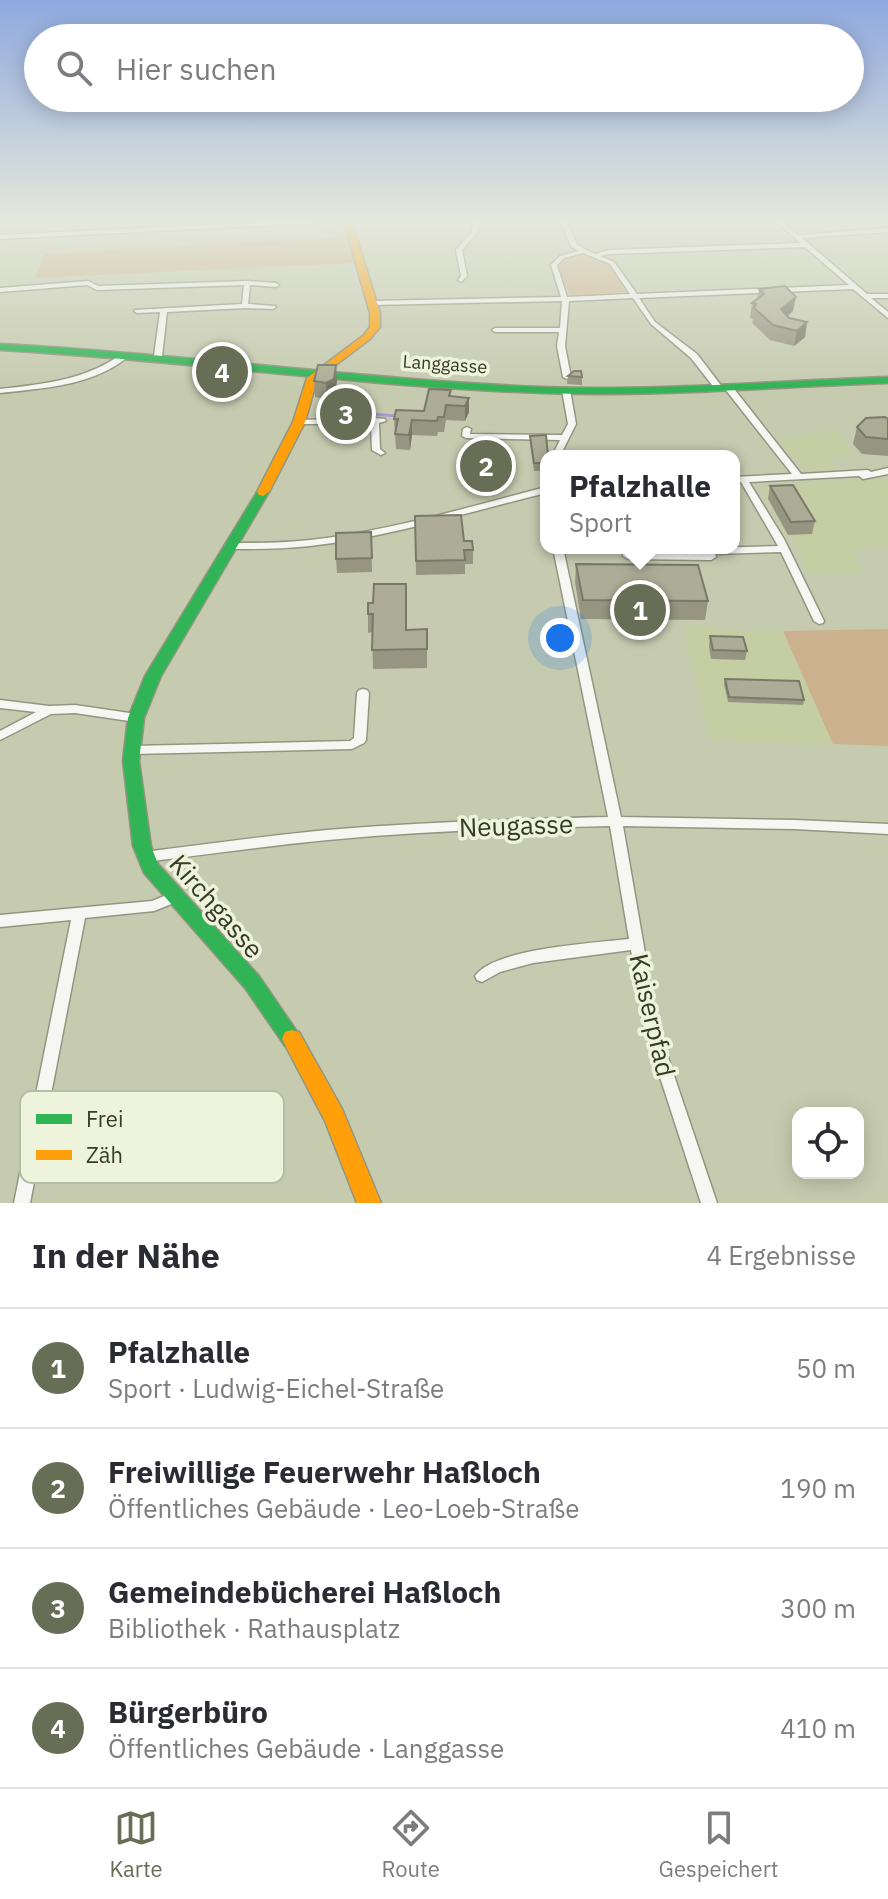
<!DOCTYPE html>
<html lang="de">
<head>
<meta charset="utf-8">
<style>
  body { margin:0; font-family:"IBM Plex Sans",sans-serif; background:#f7f7f7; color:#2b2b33 }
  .controls { position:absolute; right:24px; bottom:24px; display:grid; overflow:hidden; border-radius:16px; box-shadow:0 4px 20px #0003 }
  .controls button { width:72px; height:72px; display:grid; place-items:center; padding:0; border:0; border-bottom:2px solid #e1e1e2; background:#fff; color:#2b2b33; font:40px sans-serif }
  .you { position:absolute; left:560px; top:638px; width:28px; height:28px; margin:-20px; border:6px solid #fff; border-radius:50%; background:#1a73e8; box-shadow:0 0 0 12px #1a73e833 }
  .badge { display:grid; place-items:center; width:52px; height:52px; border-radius:50%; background:#686d56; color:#fff; font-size:26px; font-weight:700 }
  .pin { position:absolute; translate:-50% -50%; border:4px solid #fff; box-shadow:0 2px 8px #0006 }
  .popup { position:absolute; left:540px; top:450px; width:200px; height:104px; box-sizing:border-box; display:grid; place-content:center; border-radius:16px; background:#fff; filter:drop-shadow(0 2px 6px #0005); font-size:26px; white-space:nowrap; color:#7c7c81 }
  .popup b { font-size:30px; color:#2b2b33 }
  .popup::after { content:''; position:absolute; left:50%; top:100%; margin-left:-16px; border:16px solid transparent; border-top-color:#fff }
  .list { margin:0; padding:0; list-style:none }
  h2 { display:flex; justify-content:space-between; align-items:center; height:104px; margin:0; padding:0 32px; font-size:34px }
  h2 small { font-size:26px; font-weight:400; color:#7c7c81 }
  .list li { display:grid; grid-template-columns:52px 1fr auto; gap:24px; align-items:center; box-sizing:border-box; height:120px; padding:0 32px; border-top:2px solid #e1e1e2 }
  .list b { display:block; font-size:30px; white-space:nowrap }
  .list p { margin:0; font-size:26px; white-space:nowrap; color:#7c7c81 }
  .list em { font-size:26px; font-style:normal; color:#7c7c81 }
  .icon { flex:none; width:44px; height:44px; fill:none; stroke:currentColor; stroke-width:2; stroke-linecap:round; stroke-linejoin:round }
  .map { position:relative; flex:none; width:888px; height:1203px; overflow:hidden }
  .search { position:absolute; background:#fff; box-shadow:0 4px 20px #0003; left:24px; right:24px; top:24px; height:88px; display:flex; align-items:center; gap:20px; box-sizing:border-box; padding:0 28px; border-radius:44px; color:#7c7c81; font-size:30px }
  .sheet { height:584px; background:#fff }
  nav { display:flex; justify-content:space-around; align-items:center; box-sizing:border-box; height:112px; border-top:2px solid #e1e1e2; background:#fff; font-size:22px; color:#7c7c81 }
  nav a { display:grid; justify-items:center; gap:4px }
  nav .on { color:#686d56 }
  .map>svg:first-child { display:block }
  .built { fill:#c5cda2 }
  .green { fill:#ccb18f }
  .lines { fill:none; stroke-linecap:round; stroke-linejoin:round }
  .stream { stroke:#ab99d1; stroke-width:3 }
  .street-casing { stroke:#929681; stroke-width:3 }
  .fast-casing { stroke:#929681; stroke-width:3 }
  .slow-casing { stroke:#929681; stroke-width:3 }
  .street { fill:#f6f7f3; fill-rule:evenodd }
  .fast { fill:#30b455; fill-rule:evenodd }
  .slow { fill:#ff9f0a; fill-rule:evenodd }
  .wall { fill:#959582 }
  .shaded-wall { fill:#79796a }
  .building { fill:#adad97; stroke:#79796a; stroke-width:2 }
  .labels { text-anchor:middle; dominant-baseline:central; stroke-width:7; stroke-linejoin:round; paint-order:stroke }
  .far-street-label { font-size:18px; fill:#363a26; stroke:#eef4db }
  .near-street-label { font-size:26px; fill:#363a26; stroke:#eef4db }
  .key { fill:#eef4db; stroke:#b7bca5; stroke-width:2 }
  .key-label { font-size:22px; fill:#363a26 }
</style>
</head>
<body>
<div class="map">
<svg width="888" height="1203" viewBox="0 0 888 1203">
  <rect width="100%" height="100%" fill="#c6cbb0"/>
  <!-- built -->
  <g class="built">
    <path d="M 836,431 L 855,455 L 828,457 L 837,470 L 805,470 L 778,439 Z"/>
    <path d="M 885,478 L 888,482 L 888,547 L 851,547 L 862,574 L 809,573 L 793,535 L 787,536 L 761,486 Z"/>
    <path d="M 683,625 L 714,625 L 716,632 L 783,631 L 833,744 L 710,740 Z"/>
  </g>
  <!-- green -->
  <g class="green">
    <path d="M 347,237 L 354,263 L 35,278 L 45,254 Z"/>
    <path d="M 583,253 L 609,264 L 626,292 L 570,295 L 558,266 L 565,259 Z"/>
    <path d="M 888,629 L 888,746 L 833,744 L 783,631 Z"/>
  </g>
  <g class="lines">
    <!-- stream -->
    <path class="stream" d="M 357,397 L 359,413 L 397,416"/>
    <!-- street casing -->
    <g class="street-casing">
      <g id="street">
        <path d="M 325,219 L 340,219 L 347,221 L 351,219 L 358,219 L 348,225 L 336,222 L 0,239 L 0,235 Z"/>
        <path d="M 474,219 L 480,219 L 478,232 L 462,250 L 467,276 L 461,282 L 458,280 L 461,276 L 456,250 L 472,232 Z"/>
        <path d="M 559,219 L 565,219 L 577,245 L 595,254 L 609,250 L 801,243 L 773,219 L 779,219 L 798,235 L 888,228 L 888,232 L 802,238 L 867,294 L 888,294 L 888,298 L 871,298 L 888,312 L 888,318 L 853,289 L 639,298 L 655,322 L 697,354 L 723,388 L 719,390 L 716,390 L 691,358 L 651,324 L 633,298 L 569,301 L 565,346 L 571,377 L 567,379 L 563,377 L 557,346 L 559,332 L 495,332 L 492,330 L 495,328 L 560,328 L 562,301 L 372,305 L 369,303 L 372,301 L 561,297 L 551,265 L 560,256 L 578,251 L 571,246 ZM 805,247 L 849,285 L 637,294 L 614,262 L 600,256 L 609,254 ZM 583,253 L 610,264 L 630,294 L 567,297 L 557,265 L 564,258 Z"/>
        <path d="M 88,281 L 98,286 L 247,281 L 276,283 L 279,285 L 276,287 L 250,285 L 248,304 L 275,306 L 276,307 L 273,309 L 245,308 L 167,312 L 162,356 L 158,358 L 154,356 L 160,312 L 137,313 L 134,311 L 135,310 L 242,304 L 244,285 L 97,290 L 87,285 L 0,292 L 0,288 Z"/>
        <path d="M 123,353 L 130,355 C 95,386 44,388 0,393 L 0,389 C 44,384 87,380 123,353 Z"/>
        <path d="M 725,385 L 731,385 L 801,474 L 868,470 L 871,472 L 888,468 L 888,474 L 863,479 L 859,476 L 749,482 L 784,539 L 824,621 L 823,623 L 819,624 L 814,621 L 781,552 L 715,554 L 716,557 L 711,560 L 628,559 L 623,556 L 622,548 L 632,548 L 632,553 L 705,554 L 704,551 L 709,548 L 778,546 L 741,482 L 734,483 L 734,477 L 792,474 L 725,389 Z"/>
        <path d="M 563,388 L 569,388 L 570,390 L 576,424 L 560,456 L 552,456 L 560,440 L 466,438 L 462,436 L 463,429 L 467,427 L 471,429 L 470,434 L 562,435 L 568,424 L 562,390 Z"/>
        <path d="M 375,418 L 385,419 L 386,421 L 379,423 L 380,449 L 385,453 L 381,455 L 372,450 L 371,424 L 299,424 L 295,422 L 299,420 Z"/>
        <path d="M 546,487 L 546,493 C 468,512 390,537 310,546 C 283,549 256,549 229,549 L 224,546 L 229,543 C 256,543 283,543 310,540 C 390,531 468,507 546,487 Z"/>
        <path d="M 553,548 L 563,548 L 621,817 L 795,820 L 888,824 L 888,834 L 795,829 L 623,826 L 658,1028 L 717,1203 L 701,1203 L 644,1028 L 631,950 L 533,963 L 500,972 L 482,982 L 477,980 L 475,976 C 494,948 595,943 629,939 L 610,826 C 516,828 422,831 328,840 C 267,846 206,854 145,862 L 140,861 L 139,857 L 140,853 L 145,852 C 206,844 266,836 327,830 C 421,822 515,819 608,817 Z"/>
        <path d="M 363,689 L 367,690 L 369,693 L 366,740 L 364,743 L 352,749 L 131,754 L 127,753 L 125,750 L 127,747 L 131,746 L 350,741 L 354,738 L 357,693 L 359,690 Z"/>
        <path d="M 0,700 L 49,706 L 75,705 L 136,714 L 140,715 L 142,718 L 140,721 L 136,722 L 75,713 L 51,714 L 0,740 L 0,731 L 36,712 L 0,708 Z"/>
        <path d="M 174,892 L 179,893 L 181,897 L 179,901 L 154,911 L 85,918 L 30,1203 L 14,1203 L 71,920 L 0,927 L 0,915 L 152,901 Z"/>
      </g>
    </g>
    <!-- fast casing -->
    <g class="fast-casing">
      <g id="fast">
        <path d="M 0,344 C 181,353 362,380 543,387 C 658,391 773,381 888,377 L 888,383 C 773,387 658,397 543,393 C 362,387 181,360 0,350 Z"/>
        <path d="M 263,488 L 269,492 L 161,676 L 144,718 L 139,761 L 151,846 L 158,864 L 259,976 L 302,1039 L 299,1046 L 292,1048 L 285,1046 L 245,988 L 144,873 L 133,846 L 123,761 L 128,718 L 145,676 L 257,492 Z"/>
      </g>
    </g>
    <!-- slow casing -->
    <g class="slow-casing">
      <g id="slow">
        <path d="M 348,221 L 352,223 L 380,313 L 380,327 L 370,339 L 317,379 L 305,422 L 269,492 L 263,496 L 259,495 L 257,492 L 293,422 L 307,378 L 364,335 L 370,327 L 370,313 L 344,223 Z"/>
        <path d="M 292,1030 L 299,1032 L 342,1109 L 381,1203 L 357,1203 L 325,1121 L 282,1039 L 285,1032 Z"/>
      </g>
    </g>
    <!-- street -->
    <use href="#street" class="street"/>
    <!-- fast -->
    <use href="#fast" class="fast"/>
    <!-- slow -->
    <use href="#slow" class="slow"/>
  </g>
  <!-- wall -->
  <g class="wall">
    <path d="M 759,289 L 793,311 L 788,316 L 789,318 L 807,322 L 805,337 L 794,346 L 770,340 L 752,323 L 753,319 L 750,318 L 752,303 L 757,299 Z"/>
    <path d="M 234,362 L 235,370 L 232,375 L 210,373 L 209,365 Z"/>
    <path d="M 568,376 L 582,377 L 582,385 L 567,384 Z"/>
    <path d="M 337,380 L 335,395 L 327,399 L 315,397 L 314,381 Z"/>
    <path d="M 451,390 L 451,396 L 469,398 L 469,412 L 465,421 L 446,420 L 444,432 L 438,432 L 437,436 L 412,435 L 410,450 L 396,449 L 394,419 L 424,411 Z"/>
    <path d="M 888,419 L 888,456 L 862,454 L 853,444 L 857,427 Z"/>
    <path d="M 530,436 L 546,456 L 546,471 L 534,471 L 530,444 Z"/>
    <path d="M 770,486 L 815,521 L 812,534 L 788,535 L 768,499 Z"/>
    <path d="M 415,516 L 464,541 L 473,550 L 473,564 L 465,564 L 465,574 L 416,575 Z"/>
    <path d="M 371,532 L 372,572 L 337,573 L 336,559 Z"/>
    <path d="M 576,564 L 708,601 L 705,620 L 581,619 L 575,582 Z"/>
    <path d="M 368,603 L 406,630 L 427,629 L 427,668 L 373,669 L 372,632 L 368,633 Z"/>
    <path d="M 710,636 L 747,651 L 745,660 L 711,659 L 709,646 Z"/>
    <path d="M 725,679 L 804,700 L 803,705 L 728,702 L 724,684 Z"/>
  </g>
  <!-- shaded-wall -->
  <g class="shaded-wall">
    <path d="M 796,297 L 793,311 L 778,324 L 781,309 Z"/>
    <path d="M 807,322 L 805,337 L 794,346 L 797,331 Z"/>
    <path d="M 234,362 L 235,370 L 232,375 L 231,367 Z"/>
    <path d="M 336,365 L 337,380 L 335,395 L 327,399 L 326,383 Z"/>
    <path d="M 469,398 L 469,412 L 465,421 L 465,406 Z"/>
    <path d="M 412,420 L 412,435 L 410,450 L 409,435 Z"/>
  </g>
  <!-- building -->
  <g class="building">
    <path d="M 785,286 L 796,297 L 781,309 L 789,318 L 807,322 L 797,331 L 773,325 L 754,308 L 756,304 L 752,303 L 764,294 L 759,289 Z"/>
    <path d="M 213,360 L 234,362 L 231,367 L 209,365 Z"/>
    <path d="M 318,365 L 336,365 L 334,379 L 326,383 L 314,381 Z"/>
    <path d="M 574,371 L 581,371 L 582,377 L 568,376 Z"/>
    <path d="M 429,389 L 451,390 L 449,396 L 469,398 L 465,406 L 446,405 L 444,417 L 438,417 L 437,421 L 412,420 L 409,435 L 395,434 L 398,419 L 394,419 L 396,410 L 424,411 Z"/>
    <path d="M 885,417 L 888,419 L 888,439 L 866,437 L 857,427 L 866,418 Z"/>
    <path d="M 546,435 L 548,456 L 546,456 L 546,463 L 534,463 L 530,436 Z"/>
    <path d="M 793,485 L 815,521 L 791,522 L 770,486 Z"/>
    <path d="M 461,515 L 464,541 L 472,541 L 473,550 L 464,550 L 465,560 L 416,561 L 415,516 Z"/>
    <path d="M 371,532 L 372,558 L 336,559 L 336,533 Z"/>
    <path d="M 576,564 L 698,565 L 708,601 L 583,600 Z"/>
    <path d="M 374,584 L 406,584 L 406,630 L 427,629 L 427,649 L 372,650 L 373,614 L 368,614 L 368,603 L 373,603 Z"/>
    <path d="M 710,636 L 743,637 L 747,651 L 713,650 Z"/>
    <path d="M 725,679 L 799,681 L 804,700 L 729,697 Z"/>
  </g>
  <!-- sky -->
  <linearGradient id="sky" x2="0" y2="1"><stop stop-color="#8fa9df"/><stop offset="0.57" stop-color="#e5e8db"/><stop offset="1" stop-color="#e5e8db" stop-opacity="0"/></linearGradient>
  <rect width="888" height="387" fill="url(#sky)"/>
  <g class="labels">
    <!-- far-street labels -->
    <g class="far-street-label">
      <text transform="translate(445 364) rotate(4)">Langgasse</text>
    </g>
    <!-- near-street labels -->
    <g class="near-street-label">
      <text transform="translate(516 825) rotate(-2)">Neugasse</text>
      <text transform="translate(217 906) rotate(49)">Kirchgasse</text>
      <text transform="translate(653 1015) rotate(77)">Kaiserpfad</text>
    </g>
  </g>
  <!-- legend -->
  <rect x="20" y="1091" width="264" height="92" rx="12" class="key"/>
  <rect x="36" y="1114" width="36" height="10" fill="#30b455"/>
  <rect x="36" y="1150" width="36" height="10" fill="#ff9f0a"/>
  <g class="key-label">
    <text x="86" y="1127">Frei</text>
    <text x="86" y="1163">Zäh</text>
  </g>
</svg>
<div class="controls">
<button><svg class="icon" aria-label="locate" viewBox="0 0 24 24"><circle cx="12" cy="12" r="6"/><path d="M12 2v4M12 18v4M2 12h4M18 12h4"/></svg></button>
</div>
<div class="you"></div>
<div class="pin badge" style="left:640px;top:610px">1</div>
<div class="popup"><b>Pfalzhalle</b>Sport</div>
<div class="pin badge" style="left:486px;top:466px">2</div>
<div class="pin badge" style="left:346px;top:414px">3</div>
<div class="pin badge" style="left:222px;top:372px">4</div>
<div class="search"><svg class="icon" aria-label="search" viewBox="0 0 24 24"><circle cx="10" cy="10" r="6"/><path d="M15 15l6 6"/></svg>Hier suchen</div>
</div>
<section class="sheet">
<h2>In der Nähe<small>4 Ergebnisse</small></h2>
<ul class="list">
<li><span class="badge">1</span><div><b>Pfalzhalle</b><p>Sport · Ludwig-Eichel-Straße</p></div><em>50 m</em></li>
<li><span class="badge">2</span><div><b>Freiwillige Feuerwehr Haßloch</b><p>Öffentliches Gebäude · Leo-Loeb-Straße</p></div><em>190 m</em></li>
<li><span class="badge">3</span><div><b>Gemeindebücherei Haßloch</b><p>Bibliothek · Rathausplatz</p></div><em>300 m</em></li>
<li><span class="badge">4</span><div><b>Bürgerbüro</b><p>Öffentliches Gebäude · Langgasse</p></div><em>410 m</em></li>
</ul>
</section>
<nav>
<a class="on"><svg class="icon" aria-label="map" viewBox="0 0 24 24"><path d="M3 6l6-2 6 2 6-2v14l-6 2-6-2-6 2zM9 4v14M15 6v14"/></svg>Karte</a>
<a><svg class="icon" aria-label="directions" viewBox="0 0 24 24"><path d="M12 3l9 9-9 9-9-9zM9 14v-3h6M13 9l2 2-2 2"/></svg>Route</a>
<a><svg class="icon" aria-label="saved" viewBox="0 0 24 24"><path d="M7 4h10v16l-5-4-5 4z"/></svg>Gespeichert</a>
</nav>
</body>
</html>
